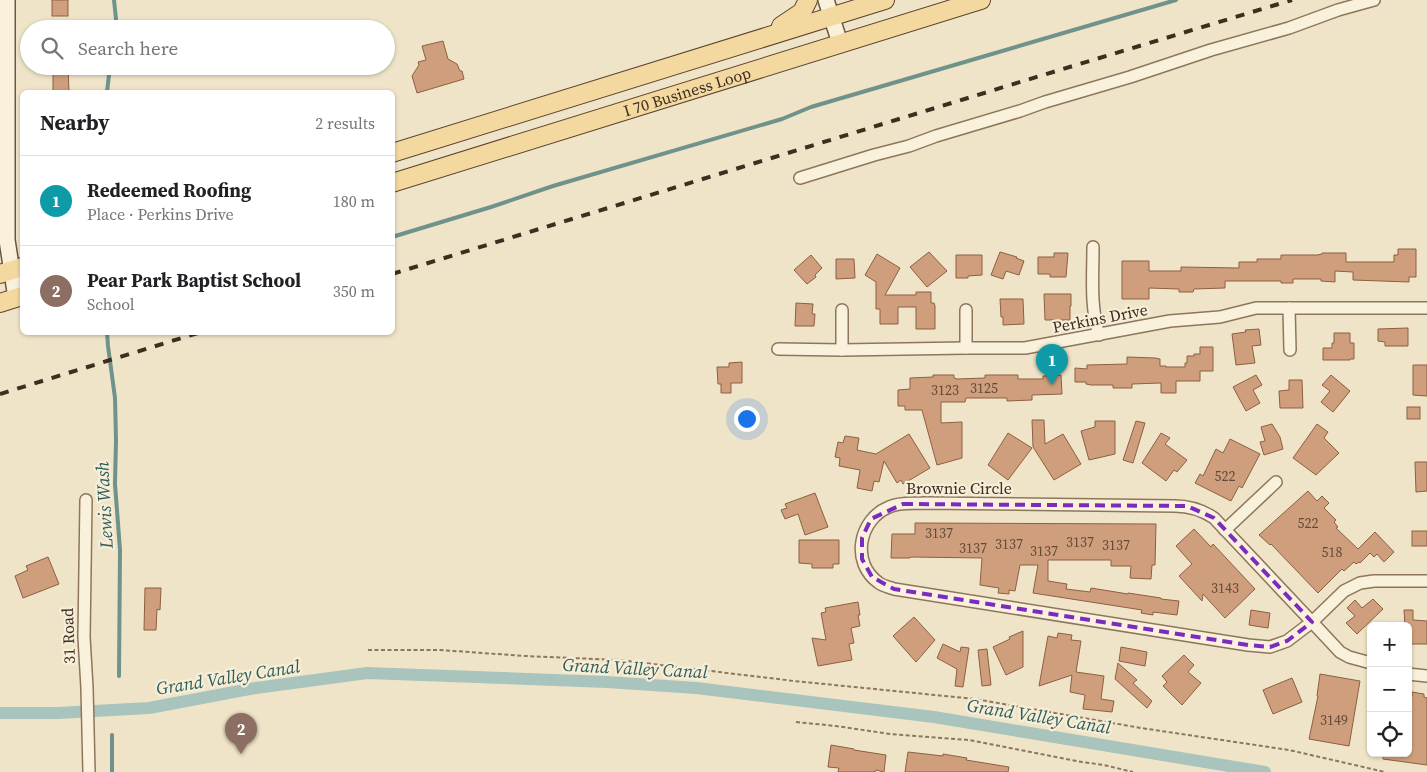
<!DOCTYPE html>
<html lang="en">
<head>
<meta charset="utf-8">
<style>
  body { margin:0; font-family:"Source Serif 4",serif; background:#f6f6f6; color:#202124 }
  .controls { position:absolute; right:15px; bottom:15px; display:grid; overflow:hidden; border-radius:8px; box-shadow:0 1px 4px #0004 }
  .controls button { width:45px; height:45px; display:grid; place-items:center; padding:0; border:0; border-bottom:1px solid #e0e0e0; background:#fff; color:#202124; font:25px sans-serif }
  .you { position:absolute; left:746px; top:418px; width:18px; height:18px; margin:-12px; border:4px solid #fff; border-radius:50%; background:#1a73e8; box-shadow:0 0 0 8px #1a73e833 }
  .badge { display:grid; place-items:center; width:32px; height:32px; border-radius:50%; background:#ea580c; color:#fff; font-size:16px; font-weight:700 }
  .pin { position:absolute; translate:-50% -41px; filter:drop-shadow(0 1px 2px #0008) }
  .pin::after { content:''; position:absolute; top:26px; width:18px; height:15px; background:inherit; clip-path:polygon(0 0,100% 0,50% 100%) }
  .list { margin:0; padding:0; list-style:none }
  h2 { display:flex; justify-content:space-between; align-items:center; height:65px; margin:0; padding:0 20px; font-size:21px }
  h2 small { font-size:16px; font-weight:400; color:#757577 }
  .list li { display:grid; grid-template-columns:32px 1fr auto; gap:15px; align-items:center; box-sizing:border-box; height:90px; padding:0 20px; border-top:1px solid #e0e0e0 }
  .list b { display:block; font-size:19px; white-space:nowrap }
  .list p { margin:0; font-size:16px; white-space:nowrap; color:#757577 }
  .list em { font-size:16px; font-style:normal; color:#757577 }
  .icon { flex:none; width:28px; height:28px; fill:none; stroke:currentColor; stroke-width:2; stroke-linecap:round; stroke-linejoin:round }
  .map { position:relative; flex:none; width:1427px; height:772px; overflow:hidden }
  .search { position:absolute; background:#fff; box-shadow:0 1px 4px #0004; left:20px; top:20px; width:375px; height:55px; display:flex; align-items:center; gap:12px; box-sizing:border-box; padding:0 18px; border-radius:28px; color:#757577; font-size:19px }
  .panel { position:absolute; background:#fff; box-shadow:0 1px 4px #0004; left:20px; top:90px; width:375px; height:245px; border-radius:8px }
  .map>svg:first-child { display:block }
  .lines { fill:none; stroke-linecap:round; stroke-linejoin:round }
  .stream { stroke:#6f938a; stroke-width:4 }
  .canal { stroke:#a9c4bc; stroke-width:12 }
  .building { fill:#cf9f7d; stroke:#8d5f41 }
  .street-casing { stroke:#8d765c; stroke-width:14 }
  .secondary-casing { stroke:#6f573f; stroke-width:18 }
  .primary-casing { stroke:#5b4430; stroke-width:20 }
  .path { stroke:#8d765c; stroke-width:2; stroke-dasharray:4 2.5; stroke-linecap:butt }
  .street { stroke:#faf1dc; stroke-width:11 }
  .secondary { stroke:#faf1dc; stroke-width:15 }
  .primary { stroke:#f3d9a0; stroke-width:18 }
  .rail { stroke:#3d2e20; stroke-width:4; stroke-dasharray:9 9; stroke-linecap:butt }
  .marked { fill:none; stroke:#7b2cbf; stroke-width:4; stroke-dasharray:10 6; stroke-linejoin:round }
  .labels { text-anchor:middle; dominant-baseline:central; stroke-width:4.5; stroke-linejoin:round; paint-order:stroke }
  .number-label { font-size:14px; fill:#624a37 }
  .street-label { font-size:16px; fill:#3d2e20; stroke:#f7eed8 }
  .water-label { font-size:18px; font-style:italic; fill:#2f5d5a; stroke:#f7eed8 }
</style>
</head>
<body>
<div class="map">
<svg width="1427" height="772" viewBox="0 0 1427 772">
  <rect width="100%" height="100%" fill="#f0e4c8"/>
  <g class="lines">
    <!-- stream -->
    <g class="stream">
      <path d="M 114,0 L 116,19 L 115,29"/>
      <path d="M 107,92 L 110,66"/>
      <path d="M 392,237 L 491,207 L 553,186 L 782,119 L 811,107 L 1176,0"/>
      <path d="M 107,332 L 108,346 L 115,398 L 116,440 L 115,484 L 120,550 L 119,676"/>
      <path d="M 112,735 L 112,772"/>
    </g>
    <!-- canal -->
    <path class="canal" d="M 0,713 L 58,713 L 149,708 L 256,688 L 367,673 L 607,682 L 696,688 L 934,717 L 1265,772"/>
  </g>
  <!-- building -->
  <g class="building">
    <rect x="52" y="0" width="16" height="16"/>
    <path d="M 443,41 L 448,59 L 457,64 L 460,71 L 462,71 L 464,79 L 417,93 L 412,76 L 419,65 L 418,62 L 426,60 L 422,46 Z"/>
    <path d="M 53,66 L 68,66 L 69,92 L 53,92 Z"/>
    <path d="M 1398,249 L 1416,249 L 1416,277 L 1409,277 L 1409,282 L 1353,280 L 1353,272 L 1335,271 L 1335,282 L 1321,281 L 1321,279 L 1293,279 L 1293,283 L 1281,283 L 1281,281 L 1225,281 L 1225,288 L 1194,289 L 1193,292 L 1179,292 L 1179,289 L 1149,288 L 1149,299 L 1122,299 L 1122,261 L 1149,261 L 1149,271 L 1181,271 L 1181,267 L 1239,268 L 1239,262 L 1257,262 L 1257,259 L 1281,259 L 1281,255 L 1317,255 L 1322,254 L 1322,253 L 1346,253 L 1346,262 L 1394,262 L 1394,255 L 1398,255 Z"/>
    <path d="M 929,252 L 947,271 L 927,287 L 910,267 Z"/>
    <path d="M 1000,252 L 1017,257 L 1016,258 L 1024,261 L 1019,275 L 1006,271 L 1003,279 L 991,275 Z"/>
    <path d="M 1054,253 L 1068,253 L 1066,277 L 1050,277 L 1050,274 L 1038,274 L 1038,257 L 1054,257 Z"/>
    <path d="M 877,254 L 900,268 L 885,295 L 916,295 L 916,292 L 931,292 L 931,303 L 934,303 L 935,306 L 935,329 L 916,329 L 916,307 L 898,307 L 898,324 L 880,324 L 880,309 L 876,309 L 876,282 L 865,275 Z"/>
    <path d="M 811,255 L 822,268 L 815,275 L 816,277 L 807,284 L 794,270 Z"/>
    <path d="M 956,255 L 982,255 L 982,275 L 968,276 L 968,278 L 956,278 Z"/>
    <path d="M 836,259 L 854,259 L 855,278 L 836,279 Z"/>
    <path d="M 1044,294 L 1071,294 L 1071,306 L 1070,306 L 1070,320 L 1045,320 Z"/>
    <path d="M 1000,299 L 1023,299 L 1024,324 L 1003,325 L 1003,317 L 1001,317 Z"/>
    <path d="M 796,303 L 813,304 L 812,314 L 815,314 L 814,326 L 795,326 Z"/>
    <path d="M 1408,328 L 1408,346 L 1385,346 L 1385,342 L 1378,341 L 1378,329 Z"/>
    <path d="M 1259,329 L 1261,345 L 1252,346 L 1255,363 L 1236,365 L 1232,334 L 1246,332 L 1245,330 Z"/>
    <path d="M 1334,333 L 1350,333 L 1350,343 L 1354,343 L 1354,359 L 1350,359 L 1350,360 L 1323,360 L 1323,348 L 1332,348 L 1332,343 L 1334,343 Z"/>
    <path d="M 1200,347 L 1213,347 L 1213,371 L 1200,371 L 1200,381 L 1176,381 L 1176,393 L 1161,393 L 1161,383 L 1132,384 L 1132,388 L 1113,388 L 1113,385 L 1091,385 L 1086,384 L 1086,382 L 1075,382 L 1075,368 L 1087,369 L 1087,365 L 1127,364 L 1127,357 L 1155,358 L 1160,359 L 1160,366 L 1166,366 L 1166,367 L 1185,367 L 1185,363 L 1187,363 L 1187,356 L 1194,356 L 1194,354 L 1200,354 Z"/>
    <path d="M 742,362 L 742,383 L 731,383 L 731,393 L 721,393 L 721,384 L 718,384 L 717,367 L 729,367 L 729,363 Z"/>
    <path d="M 1413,365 L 1427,365 L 1427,396 L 1413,395 Z"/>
    <path d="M 933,375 L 954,375 L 954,378 L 957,379 L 985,378 L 985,375 L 1018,375 L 1018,379 L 1043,379 L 1043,376 L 1061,375 L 1062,394 L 1032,395 L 1032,400 L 1007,401 L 1007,398 L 966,398 L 965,402 L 941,402 L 941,423 L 962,422 L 962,458 L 937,465 L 922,410 L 905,410 L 905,406 L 898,406 L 898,390 L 910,389 L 910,378 L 933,377 Z"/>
    <path d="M 1256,375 L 1262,385 L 1253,390 L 1260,403 L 1246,411 L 1233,387 Z"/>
    <path d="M 1331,375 L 1350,391 L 1333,412 L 1321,402 L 1330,391 L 1322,385 Z"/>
    <path d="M 1289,380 L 1302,380 L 1303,408 L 1280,408 L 1279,391 L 1289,390 Z"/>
    <rect x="1407" y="407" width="13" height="12"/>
    <path d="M 1032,420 L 1044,420 L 1045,444 L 1063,434 L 1081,464 L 1054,480 L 1033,447 Z"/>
    <path d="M 1095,421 L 1115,421 L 1115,454 L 1089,460 L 1081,431 L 1095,427 Z"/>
    <path d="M 1136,421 L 1145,423 L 1133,463 L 1123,460 Z"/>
    <path d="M 1272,424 L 1280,437 L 1283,449 L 1264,455 L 1260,442 L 1265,441 L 1261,427 Z"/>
    <path d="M 1317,424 L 1328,432 L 1324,438 L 1339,453 L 1316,475 L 1293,458 Z"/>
    <path d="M 1008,433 L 1032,448 L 1008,480 L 988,465 Z"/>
    <path d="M 1161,433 L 1170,438 L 1165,444 L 1187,460 L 1177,472 L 1174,470 L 1166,481 L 1142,463 Z"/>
    <path d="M 909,434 L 930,468 L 903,484 L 901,480 L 897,483 L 884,461 L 879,482 L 874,481 L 872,491 L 857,488 L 860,470 L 839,466 L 840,458 L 835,457 L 838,442 L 843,443 L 845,436 L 859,438 L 857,450 L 876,454 Z"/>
    <path d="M 1230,439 L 1260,454 L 1242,488 L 1239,486 L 1231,501 L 1195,483 L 1200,474 L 1203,476 L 1216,449 L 1223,453 Z"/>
    <path d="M 1415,462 L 1427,462 L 1427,491 L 1416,492 Z"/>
    <path d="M 1308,491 L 1317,501 L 1322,496 L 1329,503 L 1324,508 L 1336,520 L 1334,522 L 1338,527 L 1336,528 L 1358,549 L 1375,532 L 1394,552 L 1384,562 L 1377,554 L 1374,557 L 1370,553 L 1360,563 L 1359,562 L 1356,564 L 1354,562 L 1344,571 L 1342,569 L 1318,593 L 1271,544 L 1270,545 L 1259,535 Z"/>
    <path d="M 815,493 L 828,527 L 805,535 L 798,514 L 785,519 L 781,510 L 787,508 L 785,504 Z"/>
    <path d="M 915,523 L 1156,524 L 1155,565 L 1152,565 L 1151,579 L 1130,578 L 1131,566 L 1111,566 L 1111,560 L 1048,560 L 1048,581 L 1067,584 L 1066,589 L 1090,592 L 1091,588 L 1128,594 L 1128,593 L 1161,598 L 1161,599 L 1179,601 L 1177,615 L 1153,612 L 1153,615 L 1141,613 L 1142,610 L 1033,593 L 1038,565 L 1020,565 L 1015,591 L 1009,590 L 1009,594 L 998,593 L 999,588 L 980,585 L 982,558 L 911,557 L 910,558 L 891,558 L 892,534 L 915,534 Z"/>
    <path d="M 1194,529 L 1211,547 L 1213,544 L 1255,589 L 1225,618 L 1203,594 L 1202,601 L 1179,576 L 1192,564 L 1176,546 Z"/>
    <rect x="1412" y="531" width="15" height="15"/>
    <path d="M 799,540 L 839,540 L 839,564 L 833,564 L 833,568 L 812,568 L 812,564 L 799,563 Z"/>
    <path d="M 48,557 L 59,584 L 23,598 L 15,576 L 28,570 L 26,566 Z"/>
    <path d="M 145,588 L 161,588 L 160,610 L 157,609 L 156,630 L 144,630 Z"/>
    <path d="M 1373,599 L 1383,609 L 1357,634 L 1346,623 L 1355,616 L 1347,608 L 1355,600 L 1362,608 Z"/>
    <path d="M 858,602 L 860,615 L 858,615 L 860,626 L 851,628 L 854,643 L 849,644 L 852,660 L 818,666 L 812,638 L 826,640 L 821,613 L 826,612 L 825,608 Z"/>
    <path d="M 1251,610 L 1270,613 L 1268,628 L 1249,625 Z"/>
    <path d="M 1404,610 L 1413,610 L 1413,620 L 1427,621 L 1427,644 L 1408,644 L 1408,626 L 1405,626 Z"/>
    <path d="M 914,617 L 935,640 L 916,662 L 893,636 Z"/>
    <path d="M 1023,631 L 1023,667 L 1006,675 L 993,647 L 1010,639 L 1009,637 Z"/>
    <path d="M 1058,633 L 1072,635 L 1071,640 L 1081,641 L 1076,672 L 1104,676 L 1101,699 L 1114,701 L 1112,712 L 1083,709 L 1085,695 L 1070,692 L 1072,675 L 1039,686 L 1048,636 L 1057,638 Z"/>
    <path d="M 943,644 L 960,652 L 961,647 L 969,648 L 963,687 L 955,686 L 957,669 L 937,658 Z"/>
    <path d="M 1121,647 L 1147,652 L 1145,666 L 1119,661 Z"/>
    <path d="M 987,649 L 991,685 L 982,686 L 978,650 Z"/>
    <path d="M 1184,655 L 1194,665 L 1188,672 L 1201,683 L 1182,705 L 1163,686 L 1167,682 L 1162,676 Z"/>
    <path d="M 1118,663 L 1137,680 L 1133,683 L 1152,701 L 1147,708 L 1115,679 Z"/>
    <path d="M 1320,674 L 1360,681 L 1349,746 L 1309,739 L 1318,696 L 1317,696 Z"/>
    <path d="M 1292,678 L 1302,702 L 1273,714 L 1263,690 Z"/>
    <path d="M 1412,692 L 1424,694 L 1424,697 L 1427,698 L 1427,765 L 1383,759 L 1384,753 L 1408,753 L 1408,696 L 1412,696 Z"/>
    <path d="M 831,745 L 854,749 L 854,750 L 886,755 L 884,772 L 876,770 L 875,772 L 838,772 L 839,768 L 828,767 Z"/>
    <path d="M 908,752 L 943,756 L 943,754 L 967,758 L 966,760 L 1009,767 L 1008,772 L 905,772 Z"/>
  </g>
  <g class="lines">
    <!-- street casing -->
    <g class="street-casing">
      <g id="street">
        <path d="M 800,178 L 874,155 L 909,146 L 936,136 L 1020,111 L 1045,102 L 1130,77 L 1211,50 L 1289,28 L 1338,10 L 1374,0"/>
        <path d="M 1093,247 C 1093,276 1090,306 1099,335"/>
        <path d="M 1289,308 L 1290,350"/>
        <path d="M 842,310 L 842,350"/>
        <path d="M 966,310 L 966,348"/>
        <path d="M 778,349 L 842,350 L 966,348 L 1025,348 L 1170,321 L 1220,317 L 1256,308 L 1427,308"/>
        <path d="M 86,500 L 84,637 L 87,688 L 89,772"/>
        <path d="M 924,503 L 1175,506 C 1189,506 1202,510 1214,518 L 1312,622 L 1287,641 L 1270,647 L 1248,645 L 894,589 C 889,587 883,586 879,583 C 850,563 859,519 889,507 C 900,502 913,504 924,503 Z"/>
        <path d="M 1225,530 L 1276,482"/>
        <path d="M 1371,663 L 1349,657 L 1340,652 L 1312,622 L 1344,591 L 1360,583 L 1374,581 L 1427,581"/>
        <path d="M 1408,674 L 1427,676"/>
      </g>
    </g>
    <!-- secondary casing -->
    <g class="secondary-casing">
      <g id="secondary">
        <path d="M 7,0 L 7,240 L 16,298"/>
        <path d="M 826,0 L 840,43"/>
      </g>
    </g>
    <!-- primary casing -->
    <g class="primary-casing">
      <g id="primary">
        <path d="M 781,26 L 802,12 L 808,0"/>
        <path d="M 392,153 L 885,0"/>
        <path id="s1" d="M 392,183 L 981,0"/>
        <path d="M 0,274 L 22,267"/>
        <path d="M 0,303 L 22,296"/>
      </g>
    </g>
    <!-- path -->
    <g class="path">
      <path d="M 368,650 L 440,650 L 525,656 L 619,660 L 794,681 L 975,699 L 1141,728 L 1289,750 L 1385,772"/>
      <path d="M 796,722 L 836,726 L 890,734 L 969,740 L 1082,762 L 1104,765 L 1133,772"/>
    </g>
    <!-- street -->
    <use href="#street" class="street"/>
    <!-- secondary -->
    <use href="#secondary" class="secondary"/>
    <!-- primary -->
    <use href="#primary" class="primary"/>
    <!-- rail -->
    <g class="rail">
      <path d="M 392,274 L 1043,75 L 1292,0"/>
      <path d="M 0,394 L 201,332"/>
    </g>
  </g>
  <!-- marked area -->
  <path class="marked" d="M 903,504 L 1187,506 L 1214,518 L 1312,622 L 1287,641 L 1270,647 L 1248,645 L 894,589 L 872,577 L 862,559 L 862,538 L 871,519 Z"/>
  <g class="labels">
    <!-- number labels -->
    <g class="number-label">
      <text x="984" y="388">3125</text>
      <text x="945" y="390">3123</text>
      <text x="1225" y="476">522</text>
      <text x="1308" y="523">522</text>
      <text x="939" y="533">3137</text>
      <text x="1080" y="542">3137</text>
      <text x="1009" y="544">3137</text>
      <text x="1116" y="545">3137</text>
      <text x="973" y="548">3137</text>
      <text x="1044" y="551">3137</text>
      <text x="1332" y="552">518</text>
      <text x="1225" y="588">3143</text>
      <text x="1334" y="720">3149</text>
    </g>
    <!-- street labels -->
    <g class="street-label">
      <text stroke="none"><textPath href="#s1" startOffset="309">I 70 Business Loop</textPath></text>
      <text transform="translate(1100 318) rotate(-11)">Perkins Drive</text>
      <text x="959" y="488">Brownie Circle</text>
      <text transform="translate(68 636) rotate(-92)">31 Road</text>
    </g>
    <!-- water labels -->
    <g class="water-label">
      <text transform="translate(104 505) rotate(-93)">Lewis Wash</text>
      <text transform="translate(635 668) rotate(3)">Grand Valley Canal</text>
      <text transform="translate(228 677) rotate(-9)">Grand Valley Canal</text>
      <text transform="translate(1039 716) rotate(9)">Grand Valley Canal</text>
    </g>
  </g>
</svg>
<div class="controls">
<button>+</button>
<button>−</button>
<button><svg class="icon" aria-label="locate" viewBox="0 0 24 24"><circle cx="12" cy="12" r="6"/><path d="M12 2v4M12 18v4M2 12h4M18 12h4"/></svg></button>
</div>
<div class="you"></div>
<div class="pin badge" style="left:1052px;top:385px;background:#0f9aa8">1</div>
<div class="pin badge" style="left:241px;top:754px;background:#8d6e63">2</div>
<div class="search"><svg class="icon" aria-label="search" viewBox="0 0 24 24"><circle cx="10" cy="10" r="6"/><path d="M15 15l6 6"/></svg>Search here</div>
<section class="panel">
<h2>Nearby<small>2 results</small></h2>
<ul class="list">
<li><span class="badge" style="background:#0f9aa8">1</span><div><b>Redeemed Roofing</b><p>Place · Perkins Drive</p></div><em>180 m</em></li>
<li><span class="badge" style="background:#8d6e63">2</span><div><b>Pear Park Baptist School</b><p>School</p></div><em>350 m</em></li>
</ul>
</section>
</div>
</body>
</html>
